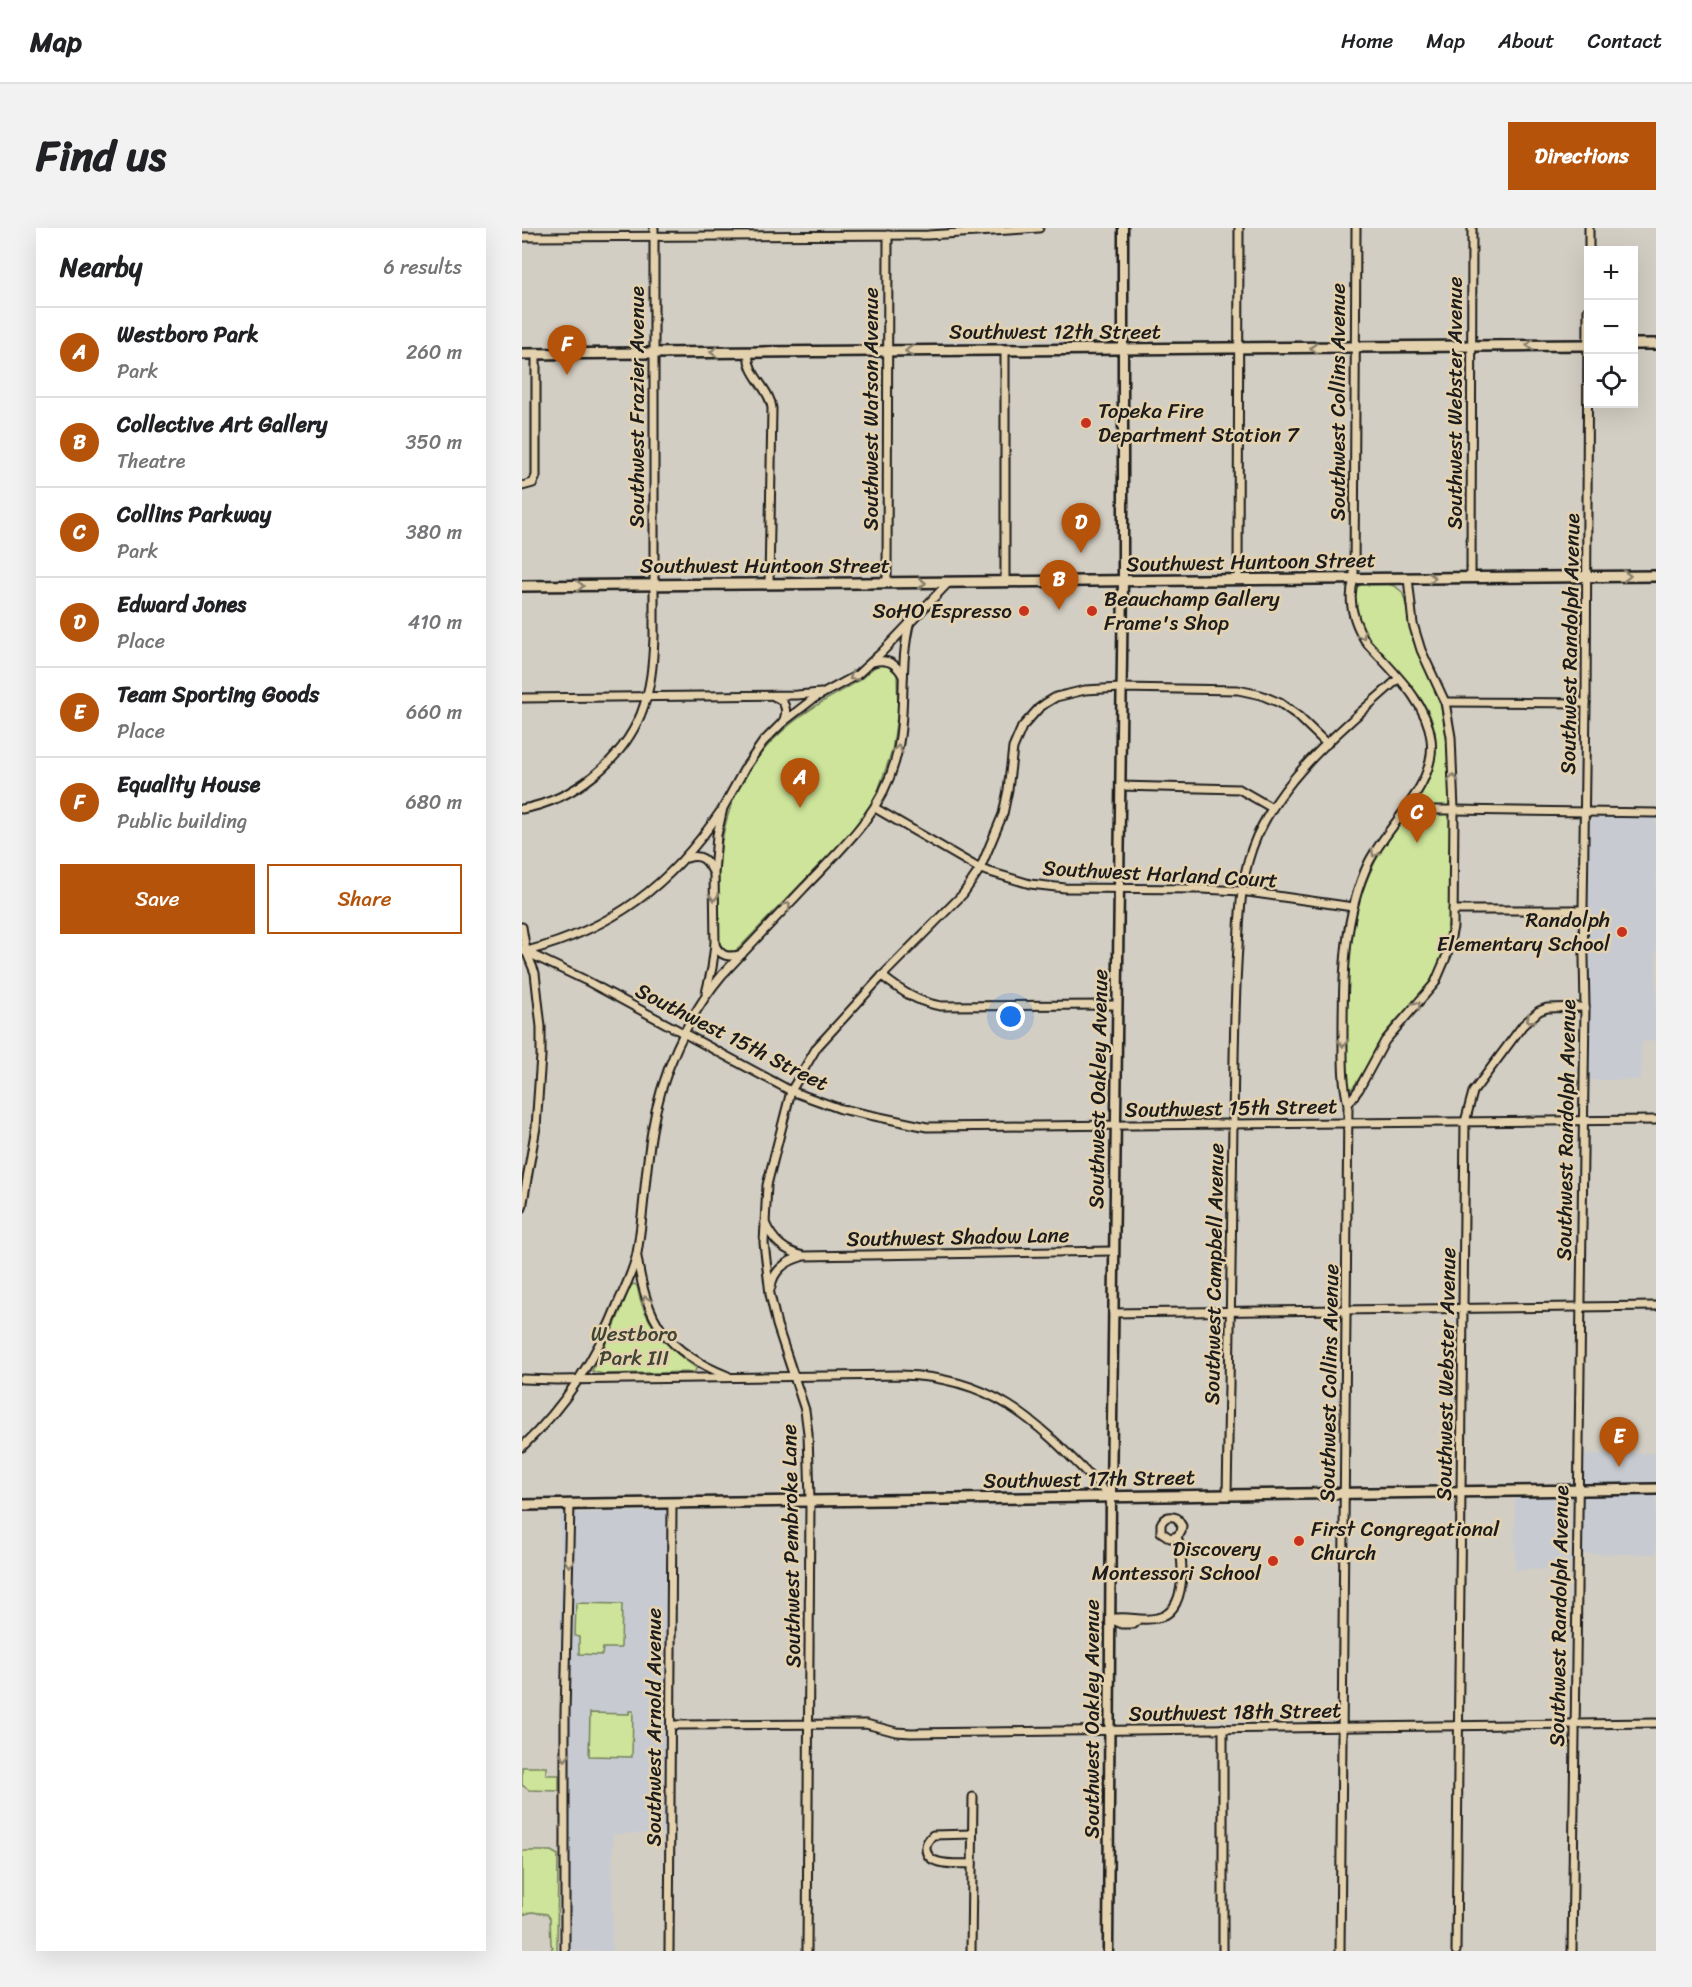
<!DOCTYPE html>
<html lang="en">
<head>
<meta charset="utf-8">
<style>
  body { margin:0; font-family:Sriracha,sans-serif; background:#f2f2f2; color:#202124 }
  .controls { position:absolute; right:18px; top:18px; display:grid; overflow:hidden; border-radius:0px; box-shadow:0 6px 24px #0002 }
  .controls button { width:54px; height:54px; display:grid; place-items:center; padding:0; border:0; border-bottom:2px solid #e0e0e0; background:#fff; color:#202124; font:30px sans-serif }
  .you { position:absolute; left:489px; top:789px; width:21px; height:21px; margin:-15px; border:4px solid #fff; border-radius:50%; background:#1a73e8; box-shadow:0 0 0 9px #1a73e833 }
  .badge { display:grid; place-items:center; width:39px; height:39px; border-radius:50%; background:#b45309; color:#fff; font-size:20px; font-weight:700 }
  .pin { position:absolute; translate:-50% -50px; filter:drop-shadow(0 2px 3px #0008) }
  .pin::after { content:''; position:absolute; top:32px; width:21px; height:18px; background:inherit; clip-path:polygon(0 0,100% 0,50% 100%) }
  .list { margin:0; padding:0; list-style:none }
  h2 { display:flex; justify-content:space-between; align-items:center; height:78px; margin:0; padding:0 24px; font-size:26px }
  h2 small { font-size:20px; font-weight:400; color:#757577 }
  .list li { display:grid; grid-template-columns:39px 1fr auto; gap:18px; align-items:center; box-sizing:border-box; height:90px; padding:0 24px; border-top:2px solid #e0e0e0 }
  .list b { display:block; font-size:22px; white-space:nowrap }
  .list p { margin:0; font-size:20px; white-space:nowrap; color:#757577 }
  .list em { font-size:20px; font-style:normal; color:#757577 }
  .actions { display:flex; gap:12px; padding:18px 24px }
  .actions a { flex:1; padding:14px 0; border:2px solid #b45309; border-radius:0px; text-align:center; font-size:21px; color:#b45309 }
  .actions .main { background:#b45309; color:#fff }
  .icon { flex:none; width:33px; height:33px; fill:none; stroke:currentColor; stroke-width:2; stroke-linecap:round; stroke-linejoin:round }
  .map { position:relative; flex:none; width:1134px; height:1723px; overflow:hidden; border-radius:0px }
  header { display:flex; align-items:center; gap:36px; box-sizing:border-box; height:84px; padding:0 30px; background:#fff; border-bottom:2px solid #e0e0e0 }
  header strong { font-size:28px }
  nav { display:flex; gap:33px; margin-inline-start:auto; font-size:21px }
  .intro { display:flex; align-items:center; justify-content:space-between; box-sizing:border-box; height:144px; padding:0 36px }
  h1 { margin:0; font-size:42px }
  .button { padding:15px 27px; border-radius:0px; background:#b45309; color:#fff; font-size:21px; font-weight:700 }
  main { display:flex; gap:36px; padding:0 36px }
  aside { flex:1; background:#fff; border-radius:0px; box-shadow:0 6px 24px #0002 }
  .map>svg:first-child { display:block }
  .built { fill:#c7cbd1 }
  .green { fill:#cde49a; stroke:#74805b; stroke-width:1.5 }
  .lines { fill:none; stroke-linecap:round; stroke-linejoin:round }
  .minor-casing { stroke:#1c1c1c; stroke-width:11 }
  .tertiary-casing { stroke:#1c1c1c; stroke-width:13 }
  .secondary-casing { stroke:#1c1c1c; stroke-width:14 }
  .minor { stroke:#e4d2af; stroke-width:7 }
  .tertiary { stroke:#e4d2af; stroke-width:8 }
  .secondary { stroke:#e4d2af; stroke-width:9 }
  .oneway { stroke:#8a806d }
  .poi-dot { fill:#c8321e; stroke:#e4d2af; stroke-width:2 }
  .labels { text-anchor:middle; dominant-baseline:central; stroke-width:5; stroke-linejoin:round; paint-order:stroke }
  .street-label { font-size:21px; fill:#1c1c1c; stroke:#e4d2af }
  .poi-label { font-size:21px; fill:#1c1c1c; stroke:#e4d2af; text-anchor:start }
  .park-label { font-size:21px; fill:#3f4435; stroke:#e4d2af }
</style>
</head>
<body>
<header>
<strong>Map</strong>
<nav><a>Home</a><a>Map</a><a>About</a><a>Contact</a></nav>
</header>
<div class="intro"><h1>Find us</h1><a class="button">Directions</a></div>
<main>
<aside>
<h2>Nearby<small>6 results</small></h2>
<ul class="list">
<li><span class="badge">A</span><div><b>Westboro Park</b><p>Park</p></div><em>260 m</em></li>
<li><span class="badge">B</span><div><b>Collective Art Gallery</b><p>Theatre</p></div><em>350 m</em></li>
<li><span class="badge">C</span><div><b>Collins Parkway</b><p>Park</p></div><em>380 m</em></li>
<li><span class="badge">D</span><div><b>Edward Jones</b><p>Place</p></div><em>410 m</em></li>
<li><span class="badge">E</span><div><b>Team Sporting Goods</b><p>Place</p></div><em>660 m</em></li>
<li><span class="badge">F</span><div><b>Equality House</b><p>Public building</p></div><em>680 m</em></li>
</ul>
<div class="actions"><a class="main">Save</a><a>Share</a></div>
</aside>
<div class="map">
<svg width="1134" height="1723" viewBox="0 0 1134 1723">
  <rect width="100%" height="100%" fill="#d3cec3"/>
  <filter id="ink" filterUnits="userSpaceOnUse"><feTurbulence type="fractalNoise" baseFrequency=".0167" numOctaves="2"/><feDisplacementMap in="SourceGraphic" scale="12" xChannelSelector="R" yChannelSelector="G"/><feConvolveMatrix kernelMatrix="1 2 1 2 8 2 1 2 1" color-interpolation-filters="sRGB"/></filter>
  <g filter="url(#ink)">
    <!-- built -->
    <g class="built">
      <path d="M 1134,588 L 1134,813 L 1120,814 L 1119,852 L 1064,852 L 1066,594 L 1072,589 Z"/>
      <path d="M 1134,1225 L 1134,1256 L 1066,1257 L 1060,1252 L 1060,1226 Z"/>
      <path d="M 1134,1266 L 1134,1326 L 1058,1326 L 1059,1273 L 1060,1270 L 1069,1267 Z"/>
      <path d="M 993,1268 L 1045,1268 L 1048,1270 L 1049,1341 L 993,1342 Z"/>
      <path d="M 142,1280 L 145,1281 L 145,1284 L 143,1605 L 91,1606 L 90,1723 L 38,1723 L 38,1285 L 135,1283 Z"/>
    </g>
    <!-- green -->
    <g class="green">
      <path d="M 840,356 C 854,356 869,352 880,364 C 886,377 886,397 891,412 C 899,433 912,453 918,475 C 931,526 928,581 927,633 C 927,669 930,708 915,741 C 902,768 878,785 861,808 C 852,821 838,855 828,862 L 824,859 C 826,798 821,723 840,664 C 848,642 858,622 871,603 C 891,572 915,557 914,515 C 913,473 877,447 852,417 C 848,411 842,405 839,399 C 834,388 833,374 833,363 L 835,359 Z"/>
      <path d="M 358,437 L 366,438 L 375,446 L 376,482 L 370,523 L 356,563 L 346,581 L 326,607 L 218,719 L 213,723 L 204,723 L 198,716 L 197,712 C 197,689 196,666 197,643 C 200,558 244,503 316,465 C 324,460 333,456 340,450 C 346,445 350,439 358,437 Z"/>
      <path d="M 112,1056 L 115,1058 C 121,1094 144,1120 174,1140 L 173,1144 L 81,1146 L 70,1143 L 93,1097 L 108,1059 Z"/>
      <path d="M 54,1375 L 100,1376 L 99,1420 L 81,1420 L 80,1427 L 57,1426 L 57,1409 L 53,1408 Z"/>
      <path d="M 107,1483 L 111,1483 L 110,1529 L 67,1528 L 68,1485 L 107,1486 Z"/>
      <path d="M 0,1539 L 24,1539 L 24,1547 L 37,1547 L 37,1563 L 7,1562 L 0,1557 Z"/>
      <path d="M 0,1623 L 29,1623 L 36,1627 L 35,1723 L 28,1723 L 31,1719 L 29,1717 L 28,1690 L 25,1686 L 10,1684 L 0,1687 Z"/>
    </g>
    <g class="lines">
      <!-- minor casing -->
      <g class="minor-casing">
        <g id="minor">
          <path d="M 0,9 L 406,7 L 517,0"/>
          <path d="M 1067,22 L 1067,0"/>
          <path d="M 227,124 C 223,145 248,160 250,180 L 247,356"/>
          <path d="M 0,258 L 11,255 L 14,248 L 14,126"/>
          <path d="M 949,350 L 950,0"/>
          <path d="M 716,351 L 717,0"/>
          <path d="M 483,354 L 483,122"/>
          <path d="M 365,355 L 366,7"/>
          <path d="M 351,434 C 365,430 374,435 381,448"/>
          <path d="M 253,469 C 264,473 266,483 261,494"/>
          <path d="M 0,470 L 275,467 L 299,465"/>
          <path d="M 923,474 L 1064,475"/>
          <path d="M 598,558 L 717,561 L 750,580"/>
          <path d="M 884,579 L 901,582 L 932,582 L 1134,585"/>
          <path d="M 353,580 L 458,641 L 508,656 L 543,660 L 680,661 L 719,663 L 831,679"/>
          <path d="M 0,581 C 51,572 99,534 119,486 C 129,461 131,435 132,409 L 132,0"/>
          <path d="M 165,630 C 179,625 185,632 191,644"/>
          <path d="M 931,682 L 1061,682"/>
          <path d="M 0,699 L 4,723 L 13,745 L 19,799 L 19,828 L 14,899 L 0,980"/>
          <path d="M 193,717 C 199,729 207,730 220,726"/>
          <path d="M 0,722 L 63,752 L 269,863 L 319,881 L 405,899 L 1134,892"/>
          <path d="M 5,723 C 90,701 149,657 198,584"/>
          <path d="M 360,748 C 379,763 395,774 419,778 L 595,777"/>
          <path d="M 184,765 L 190,740 L 193,717 L 192,645 L 195,607 L 201,580 L 223,540 L 241,514 L 260,495 L 291,471 L 335,447 L 360,424 L 426,355"/>
          <path d="M 826,876 L 837,861 L 863,813 L 913,755 L 925,727 L 931,699 L 932,582 L 929,509 L 923,474 L 899,422 L 891,396 L 886,350"/>
          <path d="M 243,995 C 251,1013 262,1023 282,1028 L 592,1023"/>
          <path d="M 115,1029 C 125,1094 143,1123 206,1148"/>
          <path d="M 249,1059 C 251,1043 264,1033 279,1029"/>
          <path d="M 591,1085 L 1134,1078"/>
          <path d="M 0,1151 L 35,1152 L 379,1147 C 480,1149 522,1203 589,1269"/>
          <path d="M 0,1219 C 44,1177 75,1129 97,1073 C 104,1058 112,1041 115,1025 C 122,985 123,944 130,903 C 139,847 164,790 200,747 C 227,718 254,690 281,661 C 318,622 359,586 373,533 C 386,487 376,439 388,393"/>
          <path d="M 705,1267 C 707,1143 710,1020 711,896 C 712,837 712,778 716,719 C 718,680 719,644 735,608 C 765,543 824,498 876,451"/>
          <path d="M 589,1391 C 606,1387 618,1394 635,1390 C 666,1384 662,1331 655,1308 L 659,1304 L 660,1298 L 655,1290 C 648,1287 642,1289 639,1296 L 639,1304 L 648,1310 L 655,1308"/>
          <path d="M 589,1391 L 600,1396 L 612,1396 L 616,1392"/>
          <path d="M 149,1497 L 344,1496 L 374,1504 L 389,1505 L 1134,1495"/>
          <path d="M 450,1636 C 437,1635 403,1640 404,1619 C 404,1614 407,1611 411,1607 L 450,1606"/>
          <path d="M 43,1723 L 43,1486 L 48,1276"/>
          <path d="M 147,1723 L 150,1275"/>
          <path d="M 285,1723 L 288,1273 L 286,1205 L 283,1182 L 255,1097 L 248,1066 L 242,1015 L 245,957 L 269,863 L 295,819 L 360,748 L 441,666 L 458,641 L 481,586 L 486,562 L 491,520 L 500,499 L 517,480 L 524,475 L 534,469 L 563,462 L 599,460 L 716,462 L 739,467 L 758,475 L 776,488 L 805,516"/>
          <path d="M 449,1723 L 451,1569"/>
          <path d="M 701,1723 L 701,1500"/>
          <path d="M 818,1723 L 826,876 C 820,852 821,828 821,804 C 821,747 822,686 847,634 C 867,595 915,557 909,511 C 905,473 868,441 844,414 C 832,395 825,373 832,351 L 834,0"/>
          <path d="M 934,1723 L 943,894 L 951,864 L 1001,797 L 1017,783 L 1025,780 L 1063,779"/>
          <path d="M 1050,1723 L 1063,779 L 1061,681 L 1064,475 L 1066,82"/>
        </g>
      </g>
      <!-- tertiary casing -->
      <g class="tertiary-casing">
        <path id="tertiary" d="M 586,1723 L 589,1269 L 601,353 L 601,0"/>
      </g>
      <!-- secondary casing -->
      <g class="secondary-casing">
        <g id="secondary">
          <path d="M 1112,116 L 1134,116"/>
          <path d="M 0,126 L 1066,117"/>
          <path d="M 0,358 L 1134,348"/>
          <path d="M 0,1277 L 1134,1261"/>
        </g>
      </g>
      <!-- minor -->
      <use href="#minor" class="minor"/>
      <!-- tertiary -->
      <use href="#tertiary" class="tertiary"/>
      <!-- secondary -->
      <use href="#secondary" class="secondary"/>
    </g>
    <!-- one-way arrows -->
    <defs><path id="oneway-chevron" d="M-2-3.5L2.5 0L-2 3.5" fill="none" stroke-width="1.6" stroke-linecap="round" stroke-linejoin="round" transform="scale(1.5)"/></defs>
    <g class="oneway">
      <use href="#oneway-chevron" transform="translate(1008 117) rotate(179)"/>
      <use href="#oneway-chevron" transform="translate(792 120) rotate(179)"/>
      <use href="#oneway-chevron" transform="translate(387 123) rotate(179)"/>
      <use href="#oneway-chevron" transform="translate(192 124) rotate(180)"/>
      <use href="#oneway-chevron" transform="translate(1105 348) rotate(-1)"/>
      <use href="#oneway-chevron" transform="translate(910 350)"/>
      <use href="#oneway-chevron" transform="translate(400 355)"/>
      <use href="#oneway-chevron" transform="translate(58 358)"/>
      <use href="#oneway-chevron" transform="translate(840 407) rotate(59)"/>
      <use href="#oneway-chevron" transform="translate(331 449) rotate(145)"/>
      <use href="#oneway-chevron" transform="translate(376 521) rotate(-77)"/>
      <use href="#oneway-chevron" transform="translate(931 550) rotate(-91)"/>
      <use href="#oneway-chevron" transform="translate(853 625) rotate(120)"/>
      <use href="#oneway-chevron" transform="translate(192 669) rotate(90)"/>
      <use href="#oneway-chevron" transform="translate(265 678) rotate(-47)"/>
      <use href="#oneway-chevron" transform="translate(895 777) rotate(-50)"/>
      <use href="#oneway-chevron" transform="translate(1008 791) rotate(139)"/>
      <use href="#oneway-chevron" transform="translate(821 815) rotate(90)"/>
      <use href="#oneway-chevron" transform="translate(124 1072) rotate(-110)"/>
      <use href="#oneway-chevron" transform="translate(47 1335) rotate(92)"/>
      <use href="#oneway-chevron" transform="translate(43 1529) rotate(90)"/>
    </g>
  </g>
  <!-- markers -->
  <g class="poi-dot">
    <circle cx="564" cy="195" r="6"/>
    <circle cx="502" cy="383" r="6"/>
    <circle cx="570" cy="383" r="6"/>
    <circle cx="1100" cy="704" r="6"/>
    <circle cx="777" cy="1313" r="6"/>
    <circle cx="751" cy="1333" r="6"/>
  </g>
  <g class="labels">
    <!-- street labels -->
    <g class="street-label">
      <text x="533" y="104">Southwest 12th Street</text>
      <text transform="translate(816 174) rotate(-90)">Southwest Collins Avenue</text>
      <text transform="translate(933 175) rotate(-90)">Southwest Webster Avenue</text>
      <text transform="translate(115 179) rotate(-90)">Southwest Frazier Avenue</text>
      <text transform="translate(349 181) rotate(-90)">Southwest Watson Avenue</text>
      <text transform="translate(729 334) rotate(-1)">Southwest Huntoon Street</text>
      <text x="243" y="338">Southwest Huntoon Street</text>
      <text transform="translate(1048 416) rotate(-89)">Southwest Randolph Avenue</text>
      <text transform="translate(638 646) rotate(3)">Southwest Harland Court</text>
      <text transform="translate(210 809) rotate(27)">Southwest 15th Street</text>
      <text transform="translate(576 861) rotate(-89)">Southwest Oakley Avenue</text>
      <text transform="translate(709 880) rotate(-1)">Southwest 15th Street</text>
      <text transform="translate(1044 902) rotate(-89)">Southwest Randolph Avenue</text>
      <text transform="translate(436 1009) rotate(-1)">Southwest Shadow Lane</text>
      <text transform="translate(692 1046) rotate(-89)">Southwest Campbell Avenue</text>
      <text transform="translate(924 1146) rotate(-89)">Southwest Webster Avenue</text>
      <text transform="translate(807 1155) rotate(-89)">Southwest Collins Avenue</text>
      <text transform="translate(567 1251) rotate(-1)">Southwest 17th Street</text>
      <text transform="translate(269 1318) rotate(-91)">Southwest Pembroke Lane</text>
      <text transform="translate(1037 1388) rotate(-89)">Southwest Randolph Avenue</text>
      <text transform="translate(713 1484) rotate(-1)">Southwest 18th Street</text>
      <text transform="translate(570 1491) rotate(-90)">Southwest Oakley Avenue</text>
      <text transform="translate(132 1499) rotate(-90)">Southwest Arnold Avenue</text>
    </g>
    <!-- poi labels -->
    <g class="poi-label">
      <text x="576" y="183">Topeka Fire<tspan x="576" dy="24">Department Station 7</tspan></text>
      <text x="582" y="371">Beauchamp Gallery<tspan x="582" dy="24">Frame's Shop</tspan></text>
      <text x="490" y="383" text-anchor="end">SoHO Espresso</text>
      <text x="1088" y="692" text-anchor="end">Randolph<tspan x="1088" dy="24">Elementary School</tspan></text>
      <text x="789" y="1301">First Congregational<tspan x="789" dy="24">Church</tspan></text>
      <text x="739" y="1321" text-anchor="end">Discovery<tspan x="739" dy="24">Montessori School</tspan></text>
    </g>
    <!-- park labels -->
    <g class="park-label">
      <text x="112" y="1106">Westboro<tspan x="112" dy="24">Park III</tspan></text>
    </g>
  </g>
</svg>
<div class="controls">
<button>+</button>
<button>−</button>
<button><svg class="icon" aria-label="locate" viewBox="0 0 24 24"><circle cx="12" cy="12" r="6"/><path d="M12 2v4M12 18v4M2 12h4M18 12h4"/></svg></button>
</div>
<div class="you"></div>
<div class="pin badge" style="left:278px;top:580px">A</div>
<div class="pin badge" style="left:537px;top:382px">B</div>
<div class="pin badge" style="left:895px;top:615px">C</div>
<div class="pin badge" style="left:559px;top:325px">D</div>
<div class="pin badge" style="left:1097px;top:1239px">E</div>
<div class="pin badge" style="left:45px;top:147px">F</div>
</div>
</main>
</body>
</html>
